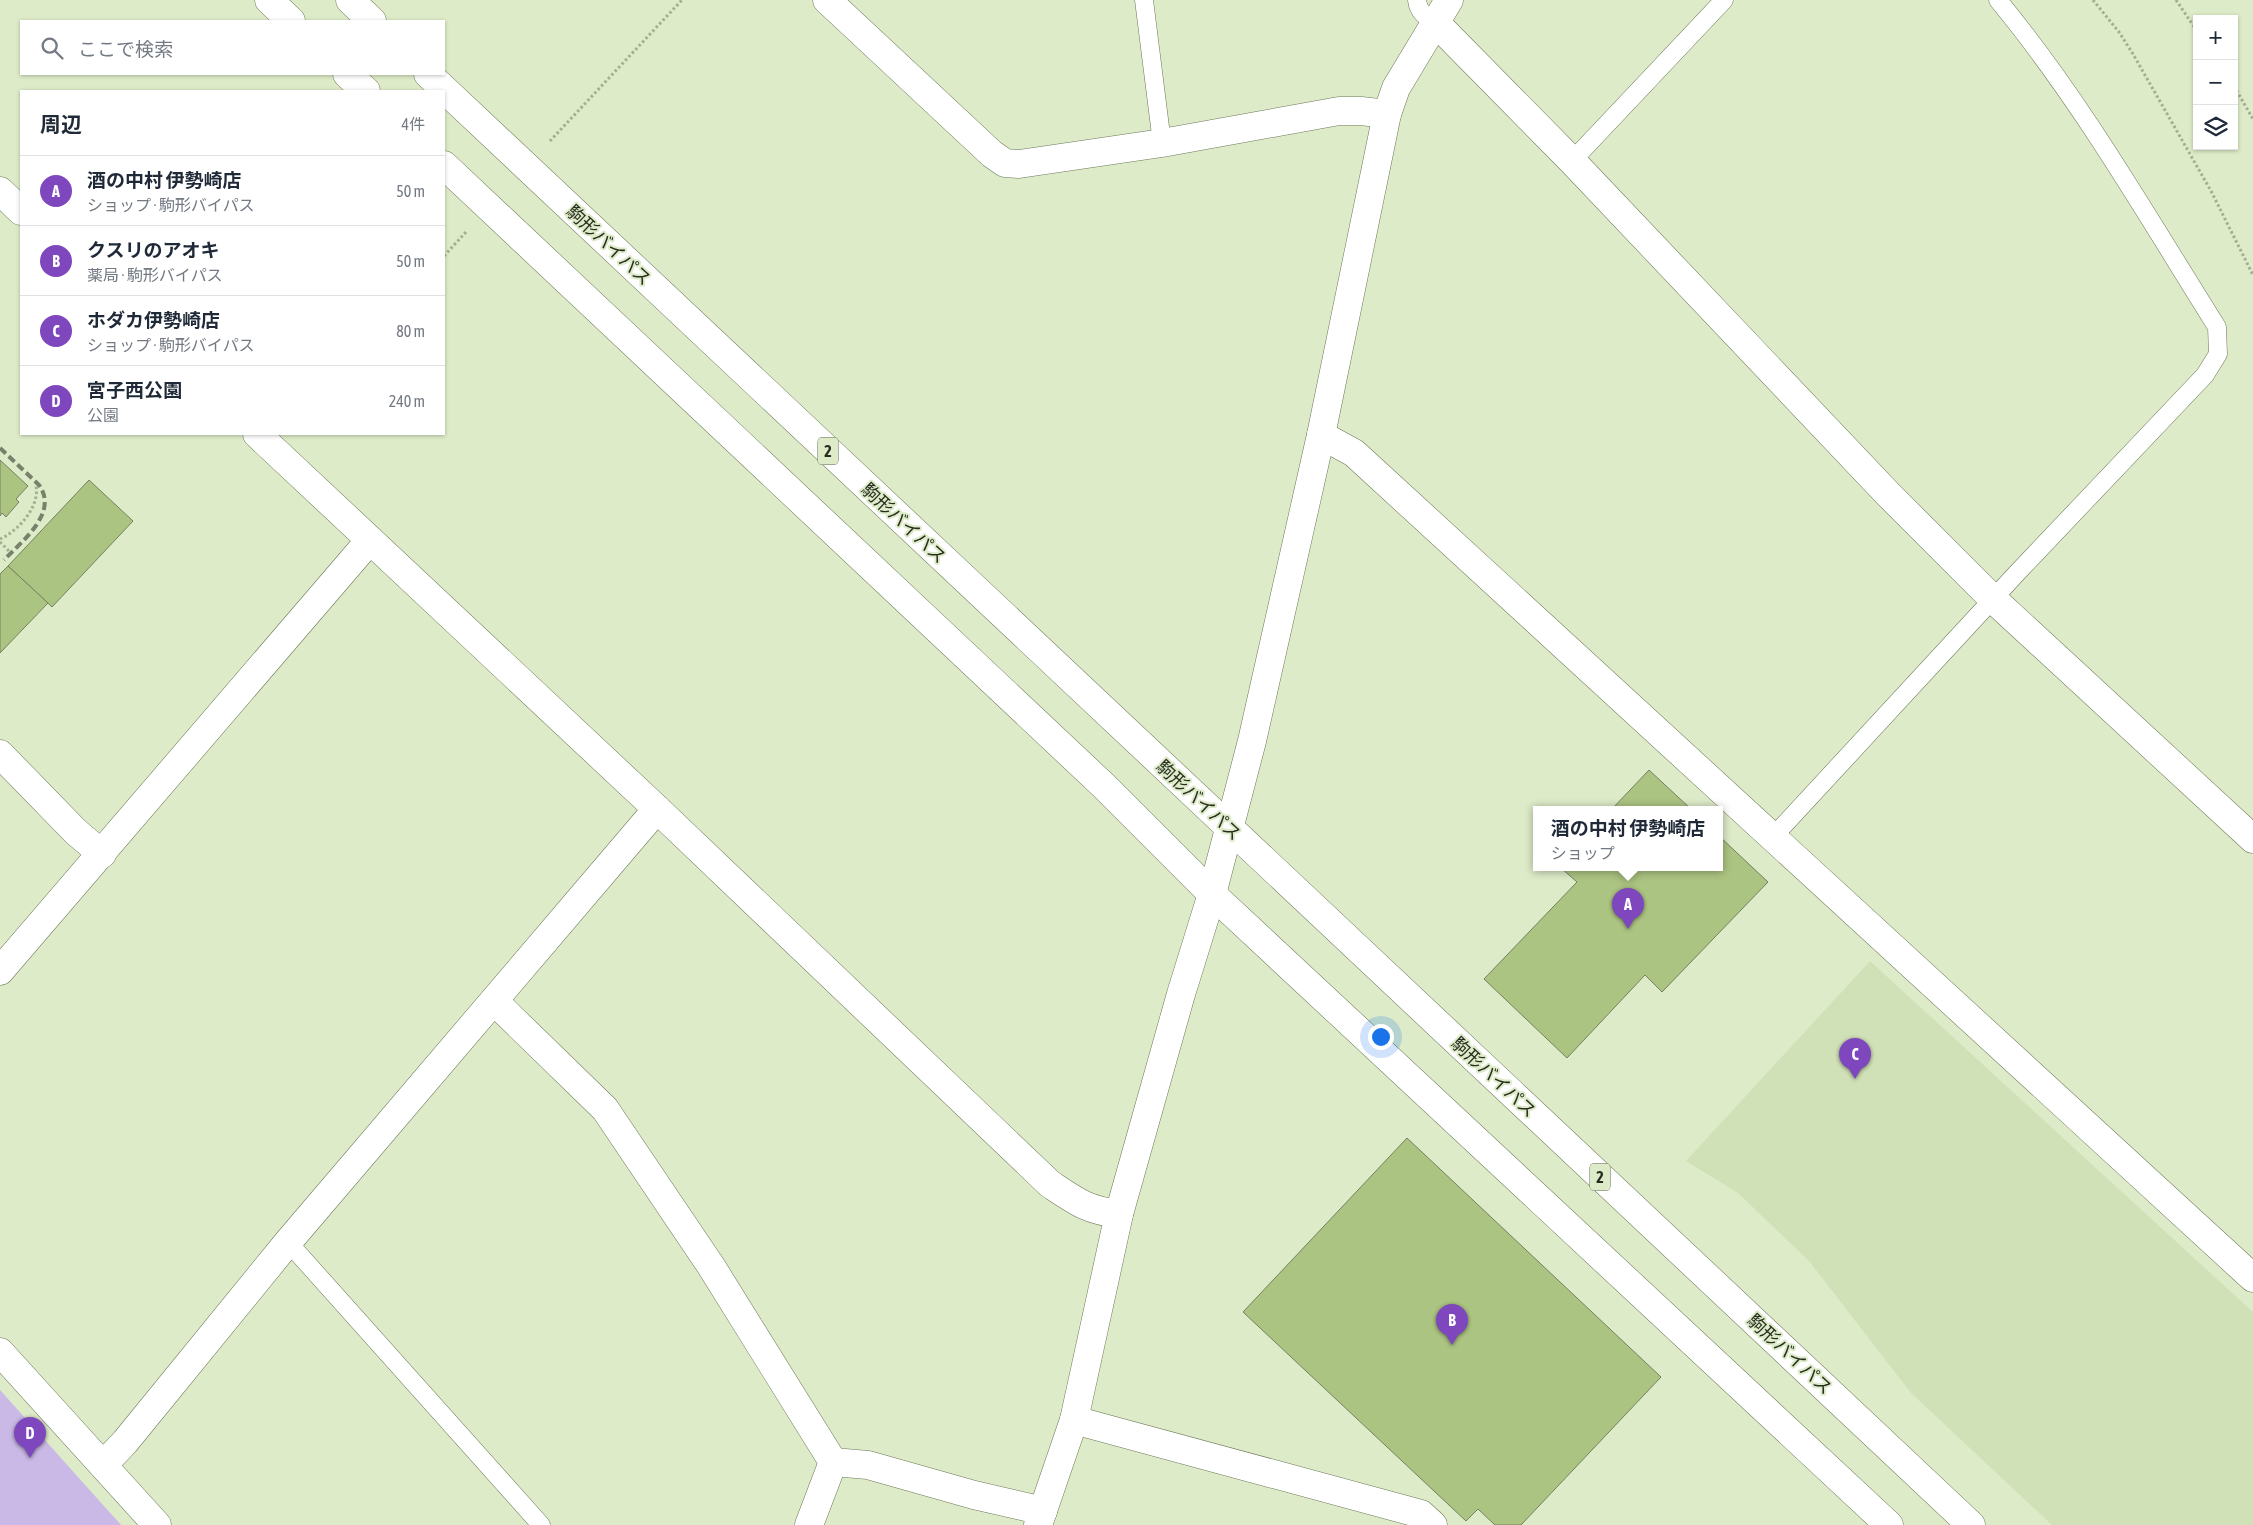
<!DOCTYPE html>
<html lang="ja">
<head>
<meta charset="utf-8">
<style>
  body { margin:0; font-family:"Asap Condensed","Noto Sans JP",sans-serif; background:#f2f2f3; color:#1f2937 }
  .controls { position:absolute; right:15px; top:15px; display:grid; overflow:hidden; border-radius:0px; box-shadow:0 1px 4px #0004 }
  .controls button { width:45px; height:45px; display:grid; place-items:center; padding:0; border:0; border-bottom:1px solid #e0e1e3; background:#fff; color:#1f2937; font:25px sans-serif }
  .you { position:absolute; left:1380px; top:1036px; width:18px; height:18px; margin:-12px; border:4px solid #fff; border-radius:50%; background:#1a73e8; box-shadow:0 0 0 8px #1a73e833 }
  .badge { display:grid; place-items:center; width:32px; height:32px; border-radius:50%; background:#7e47be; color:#fff; font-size:16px; font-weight:700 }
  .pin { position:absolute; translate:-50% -41px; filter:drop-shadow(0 1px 2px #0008) }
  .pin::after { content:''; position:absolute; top:26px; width:18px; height:15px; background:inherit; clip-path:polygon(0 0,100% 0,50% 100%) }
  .popup { position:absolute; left:1533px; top:806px; width:190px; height:65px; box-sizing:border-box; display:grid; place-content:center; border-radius:0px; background:#fff; filter:drop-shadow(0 1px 4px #0005); font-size:16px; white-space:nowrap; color:#747a83 }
  .popup b { font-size:19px; color:#1f2937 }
  .popup::after { content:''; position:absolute; left:50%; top:100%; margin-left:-10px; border:10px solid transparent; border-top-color:#fff }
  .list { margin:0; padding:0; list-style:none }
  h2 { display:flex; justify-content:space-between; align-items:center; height:65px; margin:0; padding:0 20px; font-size:21px }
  h2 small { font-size:16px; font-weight:400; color:#747a83 }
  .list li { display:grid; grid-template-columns:32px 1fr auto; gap:15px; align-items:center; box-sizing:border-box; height:70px; padding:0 20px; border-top:1px solid #e0e1e3 }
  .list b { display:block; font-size:19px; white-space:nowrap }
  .list p { margin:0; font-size:16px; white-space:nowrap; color:#747a83 }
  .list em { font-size:16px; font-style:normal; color:#747a83 }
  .icon { flex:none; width:28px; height:28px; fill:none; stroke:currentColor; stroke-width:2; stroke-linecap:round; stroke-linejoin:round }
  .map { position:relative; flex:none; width:2253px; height:1525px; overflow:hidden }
  .search { position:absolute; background:#fff; box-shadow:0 1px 4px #0004; left:20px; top:20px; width:425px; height:55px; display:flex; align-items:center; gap:12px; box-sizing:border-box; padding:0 18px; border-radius:0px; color:#747a83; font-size:19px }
  .panel { position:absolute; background:#fff; box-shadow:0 1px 4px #0004; left:20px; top:90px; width:425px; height:345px; border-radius:0px }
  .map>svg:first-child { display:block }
  .built { fill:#d1e1b7 }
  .green { fill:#cab9e6 }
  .building { fill:#acc482; stroke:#748061 }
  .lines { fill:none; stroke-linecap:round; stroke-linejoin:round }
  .service-casing { stroke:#6d7859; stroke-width:19 }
  .minor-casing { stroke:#6d7859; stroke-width:29 }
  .tertiary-casing { stroke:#6d7859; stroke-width:29 }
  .primary-casing { stroke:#6d7859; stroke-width:29 }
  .path { stroke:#a3ae92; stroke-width:3; stroke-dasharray:2.5 2.5; stroke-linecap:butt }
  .service { stroke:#fff; stroke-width:18 }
  .minor { stroke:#fff; stroke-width:28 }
  .tertiary { stroke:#fff; stroke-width:28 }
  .primary { stroke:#fff; stroke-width:28 }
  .rail { stroke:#78816a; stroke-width:4; stroke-dasharray:8 4; stroke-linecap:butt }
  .labels { text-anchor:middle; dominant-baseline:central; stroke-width:4; stroke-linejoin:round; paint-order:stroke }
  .shield { fill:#ddebc8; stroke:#5e6652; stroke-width:1 }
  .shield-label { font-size:16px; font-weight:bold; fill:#282d20 }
  .street-label { font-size:18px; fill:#282d20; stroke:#ddebc8 }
</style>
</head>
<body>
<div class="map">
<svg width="2253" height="1525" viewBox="0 0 2253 1525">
  <rect width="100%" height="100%" fill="#ddebc8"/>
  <!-- built -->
  <path class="built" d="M 1870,961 L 2253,1312 L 2253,1525 L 2052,1525 L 1911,1393 L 1809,1261 L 1738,1193 L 1686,1161 Z"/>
  <!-- green -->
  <path class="green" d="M 0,1390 L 121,1525 L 0,1525 Z"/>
  <!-- building -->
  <g class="building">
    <path d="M 0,460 L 28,486 L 16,499 L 19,502 L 6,517 L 2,513 L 0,516 Z"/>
    <path d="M 89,480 L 133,521 L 52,607 L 8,566 Z"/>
    <path d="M 8,566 L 48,603 L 0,653 L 0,574 Z"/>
    <path d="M 1649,770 L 1692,810 L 1611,810 Z"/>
    <path d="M 1719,836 L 1768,882 L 1662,992 L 1645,975 L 1567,1058 L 1484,979 L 1577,882 L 1561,868 L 1719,868 Z"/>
    <path d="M 1407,1138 L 1661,1377 L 1521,1525 L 1495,1525 L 1478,1509 L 1466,1521 L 1243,1312 Z"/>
  </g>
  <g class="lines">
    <!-- service casing -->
    <g class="service-casing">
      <g id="service">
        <path d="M 1144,0 L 1162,143"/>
        <path d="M 1417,0 C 1418,12 1426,17 1436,23"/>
        <path d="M 1572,161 L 1724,0"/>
        <path d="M 1772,838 L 2016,574 L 2205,375 L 2218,354 L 2217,327 C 2147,216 2082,102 1998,0"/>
        <path d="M 288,1242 L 541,1525"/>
      </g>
    </g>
    <!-- minor casing -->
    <g class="minor-casing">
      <g id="minor">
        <path d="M 827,0 L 992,154 L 1005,163 L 1019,164 L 1162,143 L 1339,111 L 1361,111 L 1387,114 L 1396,88 L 1449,0"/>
        <path d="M 1436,23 L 1572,161 L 1888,494 L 1994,600 L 2253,839"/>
        <path d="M 0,754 L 76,832 L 102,854"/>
        <path d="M 494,1001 L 605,1109 L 711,1266 L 833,1462 L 809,1525"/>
        <path d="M 1074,1420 L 1421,1514 L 1433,1525"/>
        <path d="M 833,1462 L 868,1465 L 974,1495 L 1043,1511"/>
        <path d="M 103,1465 L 125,1442 L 288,1242 L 657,809"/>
      </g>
    </g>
    <!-- tertiary casing -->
    <g class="tertiary-casing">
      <g id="tertiary">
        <path d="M 0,191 L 21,211"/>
        <path d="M 257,434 L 657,809 L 1050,1184 C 1077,1202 1087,1210 1119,1214"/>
        <path d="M 1321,435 L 1354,453 L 2253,1278"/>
        <path d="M 0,971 L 370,540"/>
        <path d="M 0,1352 L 157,1525"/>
        <path d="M 1038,1525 L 1074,1420 L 1119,1214 L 1181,994 L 1212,894 L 1252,741 L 1321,435 L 1387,114"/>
      </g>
    </g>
    <!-- primary casing -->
    <g class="primary-casing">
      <g id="primary">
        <path d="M 269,0 L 291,21"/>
        <path d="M 350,0 L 372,21"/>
        <path d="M 347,74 L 366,91"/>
        <path d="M 428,74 L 1971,1525"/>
        <path d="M 444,165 L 1104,786 L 1212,894 L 1889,1525"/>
      </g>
    </g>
    <!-- path -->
    <g class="path">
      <path d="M 2093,0 L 2119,32 L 2133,54 L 2211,191 L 2253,275"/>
      <path d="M 2176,0 L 2197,31"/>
      <path d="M 2234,86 L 2253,119"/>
      <path d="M 550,141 L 682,0"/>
      <path d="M 444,256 L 466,232"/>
      <path d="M 0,539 C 18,531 40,507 36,486"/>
      <path d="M 0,542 L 13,555"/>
    </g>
    <!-- service -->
    <use href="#service" class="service"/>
    <!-- minor -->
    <use href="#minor" class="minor"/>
    <!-- tertiary -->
    <use href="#tertiary" class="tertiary"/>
    <!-- primary -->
    <use href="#primary" class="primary"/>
    <!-- rail -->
    <path class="rail" d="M 0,448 L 39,485 C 59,513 22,541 4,560"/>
  </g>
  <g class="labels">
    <!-- shield labels -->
    <g class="shield">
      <rect x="818" y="437.5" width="20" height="27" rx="4"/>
      <rect x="1590" y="1163.5" width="20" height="27" rx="4"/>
    </g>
    <g class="shield-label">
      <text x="828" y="451">2</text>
      <text x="1600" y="1177">2</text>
    </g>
    <!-- street labels -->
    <g class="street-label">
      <text transform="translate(609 245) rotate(43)">駒形バイパス</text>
      <text transform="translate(904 523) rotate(43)">駒形バイパス</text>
      <text transform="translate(1199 800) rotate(43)">駒形バイパス</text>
      <text transform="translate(1494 1077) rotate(43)">駒形バイパス</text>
      <text transform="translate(1790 1354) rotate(43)">駒形バイパス</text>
    </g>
  </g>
</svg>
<div class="controls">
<button>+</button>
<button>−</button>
<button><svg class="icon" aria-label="layers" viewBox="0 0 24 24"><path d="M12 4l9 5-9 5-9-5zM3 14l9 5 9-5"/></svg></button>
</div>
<div class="you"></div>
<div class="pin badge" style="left:1628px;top:929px">A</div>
<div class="popup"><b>酒の中村 伊勢崎店</b>ショップ</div>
<div class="pin badge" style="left:1452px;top:1345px">B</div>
<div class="pin badge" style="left:1855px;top:1079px">C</div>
<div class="pin badge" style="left:30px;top:1458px">D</div>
<div class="search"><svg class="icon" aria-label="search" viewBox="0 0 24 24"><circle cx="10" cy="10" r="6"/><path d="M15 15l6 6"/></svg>ここで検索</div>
<section class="panel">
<h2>周辺<small>4件</small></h2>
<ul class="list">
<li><span class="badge">A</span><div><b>酒の中村 伊勢崎店</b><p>ショップ · 駒形バイパス</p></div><em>50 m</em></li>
<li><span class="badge">B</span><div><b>クスリのアオキ</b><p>薬局 · 駒形バイパス</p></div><em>50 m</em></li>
<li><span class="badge">C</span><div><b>ホダカ伊勢崎店</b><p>ショップ · 駒形バイパス</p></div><em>80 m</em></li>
<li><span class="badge">D</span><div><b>宮子西公園</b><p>公園</p></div><em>240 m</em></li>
</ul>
</section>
</div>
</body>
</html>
